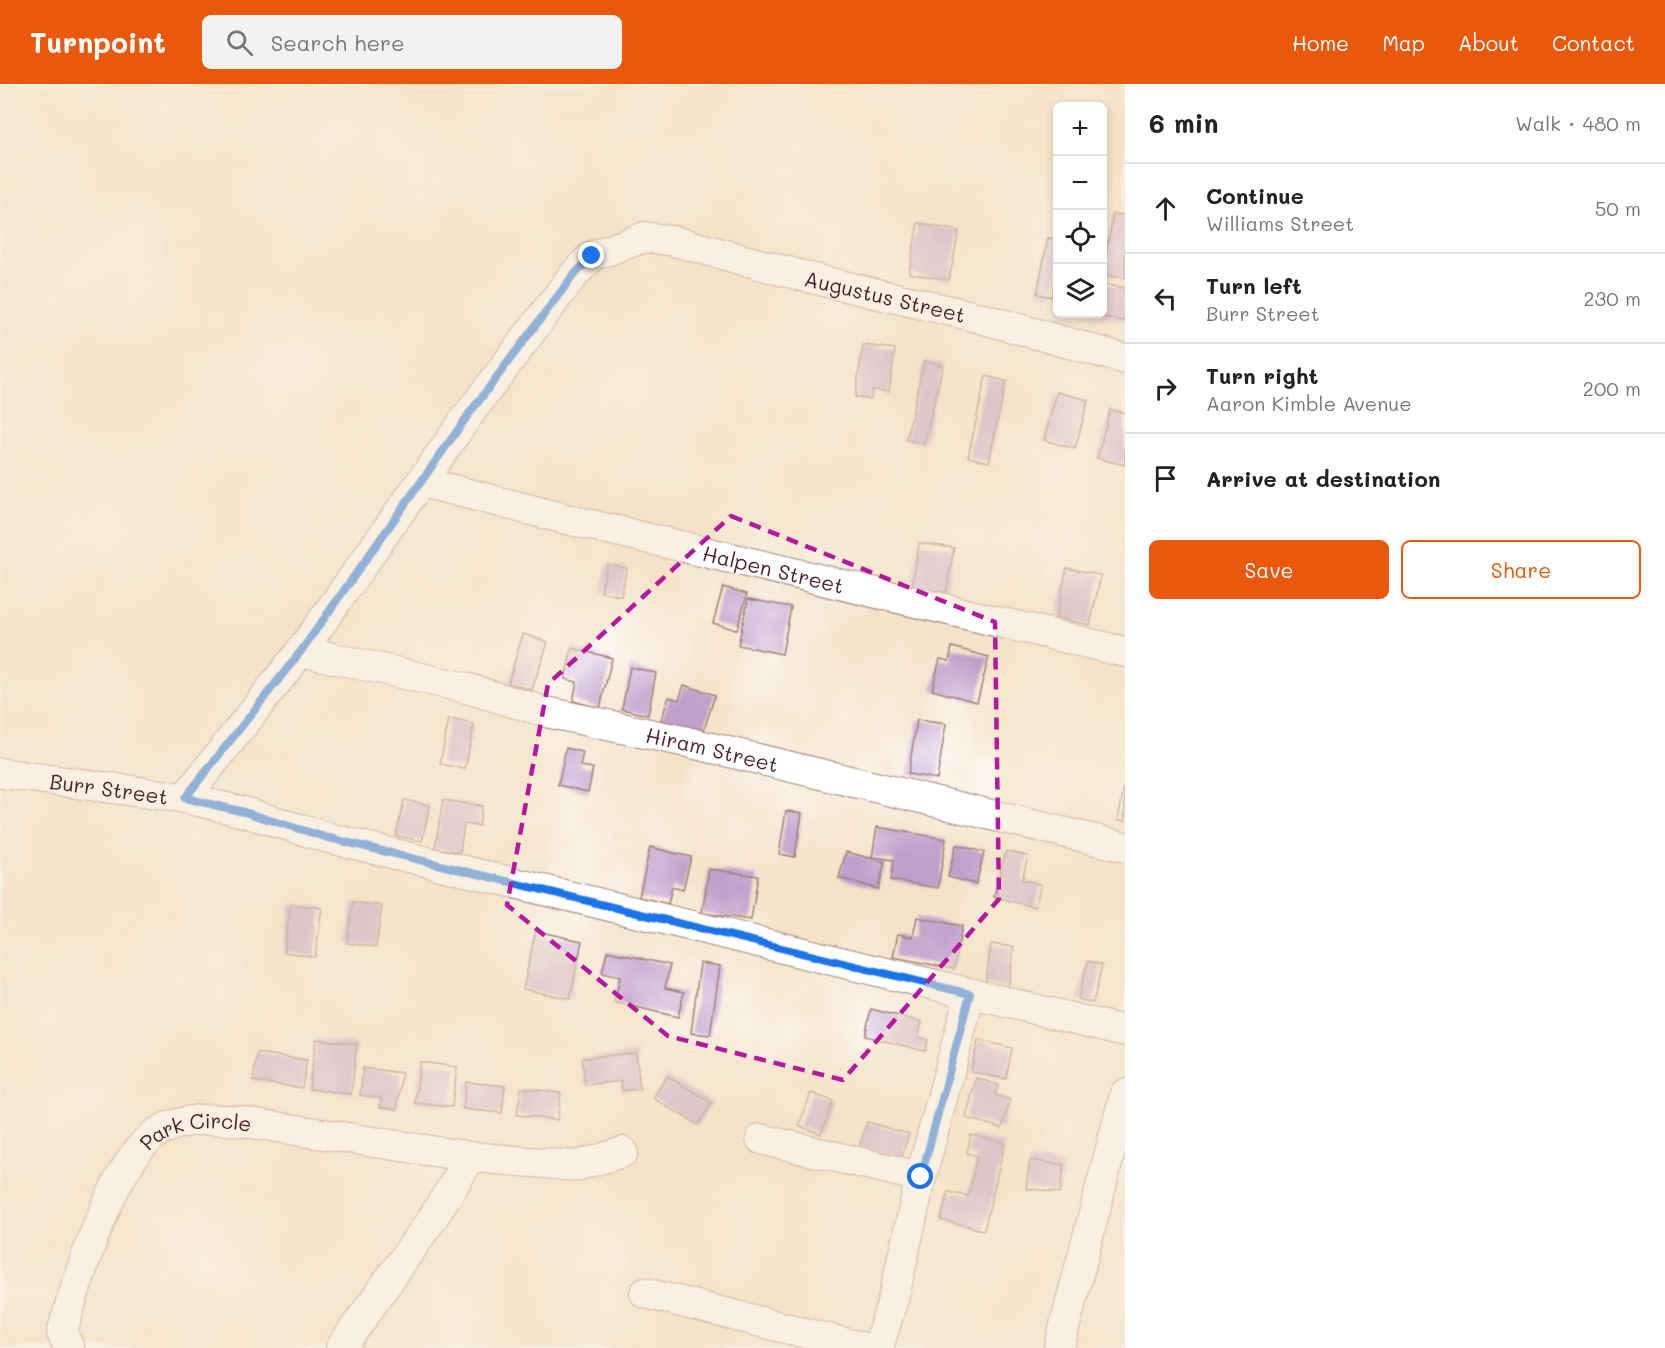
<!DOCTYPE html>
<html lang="en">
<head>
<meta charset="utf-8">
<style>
  body { margin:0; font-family:Mali,sans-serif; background:#f2f2f2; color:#222 }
  .controls { position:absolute; right:18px; top:18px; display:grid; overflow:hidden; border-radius:9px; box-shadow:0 3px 9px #0003 }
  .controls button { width:54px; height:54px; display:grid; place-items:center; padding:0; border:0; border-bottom:2px solid #e0e0e0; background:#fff; color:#222; font:30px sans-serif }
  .stop { position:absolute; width:18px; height:18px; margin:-14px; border:4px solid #1a73e8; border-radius:50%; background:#fff }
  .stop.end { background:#1a73e8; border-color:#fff; box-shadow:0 2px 6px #0008 }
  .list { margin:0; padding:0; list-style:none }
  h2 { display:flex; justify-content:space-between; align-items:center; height:78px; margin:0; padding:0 24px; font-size:26px }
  h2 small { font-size:20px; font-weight:400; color:#767676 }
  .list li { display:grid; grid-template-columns:39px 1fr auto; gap:18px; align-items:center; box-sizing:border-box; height:90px; padding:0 24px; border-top:2px solid #e0e0e0 }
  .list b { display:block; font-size:22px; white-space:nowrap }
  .list p { margin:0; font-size:20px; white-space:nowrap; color:#767676 }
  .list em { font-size:20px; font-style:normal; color:#767676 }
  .actions { display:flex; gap:12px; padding:18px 24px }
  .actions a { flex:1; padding:14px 0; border:2px solid #ea580c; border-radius:9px; text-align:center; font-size:21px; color:#ea580c }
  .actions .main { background:#ea580c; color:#fff }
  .icon { flex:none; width:33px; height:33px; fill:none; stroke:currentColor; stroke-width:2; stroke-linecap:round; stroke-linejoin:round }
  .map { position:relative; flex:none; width:1125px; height:1264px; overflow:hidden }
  header { display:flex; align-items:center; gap:36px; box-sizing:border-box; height:84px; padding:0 30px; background:#ea580c; color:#fff }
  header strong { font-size:28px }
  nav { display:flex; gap:33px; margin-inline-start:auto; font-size:21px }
  .search { width:420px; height:54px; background:#f2f2f2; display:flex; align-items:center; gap:15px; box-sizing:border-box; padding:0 21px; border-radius:9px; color:#767676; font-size:22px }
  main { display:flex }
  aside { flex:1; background:#fff }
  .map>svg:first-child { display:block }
  .building { fill:#c19fcb }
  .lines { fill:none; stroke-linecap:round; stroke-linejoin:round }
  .minor-casing { stroke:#9f817a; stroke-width:32 }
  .minor { stroke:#fff; stroke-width:30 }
  .route { stroke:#1a73e8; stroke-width:8 }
  .marked { fill:none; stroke:#b5179e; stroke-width:4.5; stroke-dasharray:12 8; stroke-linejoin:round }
  .labels { text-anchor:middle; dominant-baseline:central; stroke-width:4.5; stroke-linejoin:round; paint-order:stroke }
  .street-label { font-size:21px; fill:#4a1f2b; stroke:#fff }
</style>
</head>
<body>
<header>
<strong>Turnpoint</strong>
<div class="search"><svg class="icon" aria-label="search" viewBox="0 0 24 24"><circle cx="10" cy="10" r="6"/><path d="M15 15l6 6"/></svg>Search here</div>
<nav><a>Home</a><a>Map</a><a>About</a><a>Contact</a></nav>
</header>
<main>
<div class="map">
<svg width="1125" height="1264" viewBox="0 0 1125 1264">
  <rect width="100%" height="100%" fill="#fff"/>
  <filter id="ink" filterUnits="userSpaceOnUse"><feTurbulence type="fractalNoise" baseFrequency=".0167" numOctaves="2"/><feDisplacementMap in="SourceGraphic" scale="12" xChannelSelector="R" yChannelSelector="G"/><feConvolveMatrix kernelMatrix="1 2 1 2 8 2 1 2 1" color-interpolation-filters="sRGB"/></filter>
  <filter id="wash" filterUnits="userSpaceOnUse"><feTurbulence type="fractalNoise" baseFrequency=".008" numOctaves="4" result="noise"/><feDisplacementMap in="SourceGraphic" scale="24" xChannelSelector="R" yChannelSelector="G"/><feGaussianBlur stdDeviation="1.35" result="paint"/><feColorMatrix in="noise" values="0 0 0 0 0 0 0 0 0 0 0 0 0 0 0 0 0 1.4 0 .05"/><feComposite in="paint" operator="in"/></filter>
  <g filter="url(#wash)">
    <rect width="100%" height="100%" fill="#f4e3c9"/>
    <g id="blocks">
      <!-- building -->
      <g class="building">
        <path d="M 1113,130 L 1125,131 L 1125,194 L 1103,191 Z"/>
        <path d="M 918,139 L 959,147 L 949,196 L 909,189 Z"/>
        <path d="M 1048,154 L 1058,155 L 1058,186 L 1052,213 L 1037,210 Z"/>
        <path d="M 1102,200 L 1125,204 L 1125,237 L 1094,231 L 1102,230 Z"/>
        <path d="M 863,261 L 895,265 L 889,308 L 872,306 L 871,315 L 855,313 Z"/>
        <path d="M 924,277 L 943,281 L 924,360 L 906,356 Z"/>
        <path d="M 986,292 L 1006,297 L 989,378 L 968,373 Z"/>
        <path d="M 1057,308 L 1088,316 L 1075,365 L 1044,356 Z"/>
        <path d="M 1110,326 L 1125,329 L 1125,381 L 1097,374 Z"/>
        <path d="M 919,459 L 954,464 L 946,509 L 912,503 Z"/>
        <path d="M 607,480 L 627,484 L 621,512 L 601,508 Z"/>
        <path d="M 1067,484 L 1101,491 L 1090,541 L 1056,534 Z"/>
        <path d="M 723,503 L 747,510 L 737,546 L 713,539 Z"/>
        <path d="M 748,515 L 791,523 L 782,570 L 738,561 Z"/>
        <path d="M 523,550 L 548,558 L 532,606 L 508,599 Z"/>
        <path d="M 952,563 L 989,573 L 977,618 L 932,606 L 940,575 L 949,577 Z"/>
        <path d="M 572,564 L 612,574 L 600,624 L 573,617 L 577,598 L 565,595 Z"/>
        <path d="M 630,583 L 656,589 L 648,631 L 622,625 Z"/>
        <path d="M 684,601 L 715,611 L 703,649 L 661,636 L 669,613 L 679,616 Z"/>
        <path d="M 449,635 L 474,640 L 465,685 L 440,680 Z"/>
        <path d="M 917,636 L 946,640 L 937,695 L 908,690 Z"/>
        <path d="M 566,664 L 583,668 L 580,682 L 593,684 L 588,708 L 558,701 Z"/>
        <path d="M 1124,703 L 1125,703 L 1125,737 L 1118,736 Z"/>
        <path d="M 404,716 L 430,721 L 422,757 L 396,752 Z"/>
        <path d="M 443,716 L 482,722 L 479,742 L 464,740 L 460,768 L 435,764 Z"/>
        <path d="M 786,727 L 802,729 L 795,773 L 779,770 Z"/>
        <path d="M 877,743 L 946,755 L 938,804 L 891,796 L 894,776 L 872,773 Z"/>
        <path d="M 956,761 L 984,768 L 976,800 L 948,793 Z"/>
        <path d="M 650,763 L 691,773 L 683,806 L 672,803 L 668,820 L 639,813 Z"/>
        <path d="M 1006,767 L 1028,772 L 1022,796 L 1041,800 L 1035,823 L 994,813 Z"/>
        <path d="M 846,768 L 885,778 L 878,805 L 839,794 Z"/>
        <path d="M 709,785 L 758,792 L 751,836 L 702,829 Z"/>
        <path d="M 353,818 L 382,822 L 376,863 L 347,859 Z"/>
        <path d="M 291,820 L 322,824 L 315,873 L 284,868 Z"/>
        <path d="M 917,833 L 962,842 L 954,885 L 893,873 L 898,850 L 913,853 Z"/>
        <path d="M 536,847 L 582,857 L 570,915 L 523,905 Z"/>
        <path d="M 991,860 L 1014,863 L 1008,904 L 985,901 Z"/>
        <path d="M 607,867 L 670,881 L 665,904 L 684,908 L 678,933 L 614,918 L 620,893 L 602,889 Z"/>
        <path d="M 1088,877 L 1102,881 L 1093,919 L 1078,915 Z"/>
        <path d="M 700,879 L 720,882 L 710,951 L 691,949 Z"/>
        <path d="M 871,925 L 922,938 L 918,953 L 928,956 L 925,967 L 865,952 Z"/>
        <path d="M 316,955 L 357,960 L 351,1010 L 309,1005 Z"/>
        <path d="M 978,956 L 1012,964 L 1006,995 L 971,988 Z"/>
        <path d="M 257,969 L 307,976 L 302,1004 L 253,997 Z"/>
        <path d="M 636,969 L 640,1005 L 622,1007 L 621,997 L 585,1001 L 582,974 Z"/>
        <path d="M 420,978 L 457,983 L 452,1023 L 415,1019 Z"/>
        <path d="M 363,984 L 402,989 L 397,1025 L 380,1023 L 381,1014 L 360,1011 Z"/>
        <path d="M 667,992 L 712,1019 L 698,1041 L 653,1014 Z"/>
        <path d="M 976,994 L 998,1001 L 995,1011 L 1010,1016 L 1002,1044 L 966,1034 Z"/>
        <path d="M 466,998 L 505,1002 L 502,1029 L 463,1025 Z"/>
        <path d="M 521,1004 L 561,1009 L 557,1036 L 517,1031 Z"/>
        <path d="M 811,1009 L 833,1017 L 821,1050 L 799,1042 Z"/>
        <path d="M 867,1038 L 909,1050 L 900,1077 L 859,1064 Z"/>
        <path d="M 971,1051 L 1005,1059 L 984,1146 L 941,1136 L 948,1108 L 968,1112 L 977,1072 L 967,1069 Z"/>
        <path d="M 1030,1076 L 1064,1081 L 1060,1109 L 1026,1104 Z"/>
      </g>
    </g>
  </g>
  <g filter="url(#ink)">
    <use href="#blocks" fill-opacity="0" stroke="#9f817a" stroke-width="1.5"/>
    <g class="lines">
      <!-- minor casing -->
      <g class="minor-casing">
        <g id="minor">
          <path id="s1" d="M 422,398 L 562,434 L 1125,568"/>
          <path id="s2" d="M 301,567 L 466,604 L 546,628 L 687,658 L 1125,763"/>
          <path id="s3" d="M 0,689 L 185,714 L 244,728 L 325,753 L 1125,947"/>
          <path id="s4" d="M 185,714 L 301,567 L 469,330 L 572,193 L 592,172 L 645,153 L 674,157 L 810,194 L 977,233 L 1125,275"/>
          <path d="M 761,1055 L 921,1093"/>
          <path d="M 645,1209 L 865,1264"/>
          <path id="s5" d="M 69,1264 L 62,1249 C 76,1200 114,1074 158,1048 C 183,1034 210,1034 238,1037 L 471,1073 L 577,1082 L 623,1068"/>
          <path d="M 341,1264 L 432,1135 L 471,1073"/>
          <path d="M 878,1264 L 894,1212 L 921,1093 L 970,910"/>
          <path d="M 1059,1264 L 1125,1010"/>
        </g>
      </g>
      <!-- minor -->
      <use href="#minor" class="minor"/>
    </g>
  </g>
  <g class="lines" filter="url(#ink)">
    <!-- route -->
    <path class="route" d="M 592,172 L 572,193 L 469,330 L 301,567 L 185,714 L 244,728 L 325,753 L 970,910 L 921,1093"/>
  </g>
  <!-- marked area -->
  <path d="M0 0H1125V1264H0ZM 731,432 L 995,538 L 999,815 L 843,996 L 668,952 L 507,821 L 548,600 Z" fill="#f4e3c9" fill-opacity=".55" fill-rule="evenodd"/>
  <path class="marked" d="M 731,432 L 995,538 L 999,815 L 843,996 L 668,952 L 507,821 L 548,600 Z"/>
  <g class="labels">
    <!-- street labels -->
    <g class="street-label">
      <text stroke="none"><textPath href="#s4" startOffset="982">Augustus Street</textPath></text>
      <text stroke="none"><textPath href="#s1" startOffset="362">Halpen Street</textPath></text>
      <text stroke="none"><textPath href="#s2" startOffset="423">Hiram Street</textPath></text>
      <text stroke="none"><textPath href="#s3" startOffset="110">Burr Street</textPath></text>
      <text stroke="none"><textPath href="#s5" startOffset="280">Park Circle</textPath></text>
    </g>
  </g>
</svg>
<div class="controls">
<button>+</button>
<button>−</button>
<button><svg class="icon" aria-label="locate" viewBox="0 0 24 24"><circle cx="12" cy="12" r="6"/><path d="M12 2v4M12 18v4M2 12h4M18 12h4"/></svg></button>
<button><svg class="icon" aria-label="layers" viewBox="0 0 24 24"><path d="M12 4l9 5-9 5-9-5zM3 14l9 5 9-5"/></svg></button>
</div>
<div class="stop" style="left:921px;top:1093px"></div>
<div class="stop end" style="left:592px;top:172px"></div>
</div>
<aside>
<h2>6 min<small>Walk · 480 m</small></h2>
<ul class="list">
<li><svg class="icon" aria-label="ahead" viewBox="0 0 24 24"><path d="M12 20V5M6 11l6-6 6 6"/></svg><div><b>Continue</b><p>Williams Street</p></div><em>50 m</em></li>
<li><svg class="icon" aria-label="left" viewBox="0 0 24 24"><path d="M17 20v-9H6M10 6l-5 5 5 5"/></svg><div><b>Turn left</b><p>Burr Street</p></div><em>230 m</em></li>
<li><svg class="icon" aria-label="right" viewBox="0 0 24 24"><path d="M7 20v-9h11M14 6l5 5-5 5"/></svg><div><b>Turn right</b><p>Aaron Kimble Avenue</p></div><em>200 m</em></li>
<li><svg class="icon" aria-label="arrive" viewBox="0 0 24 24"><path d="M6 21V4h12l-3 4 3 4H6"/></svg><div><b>Arrive at destination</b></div></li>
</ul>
<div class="actions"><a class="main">Save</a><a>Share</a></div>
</aside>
</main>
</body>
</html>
